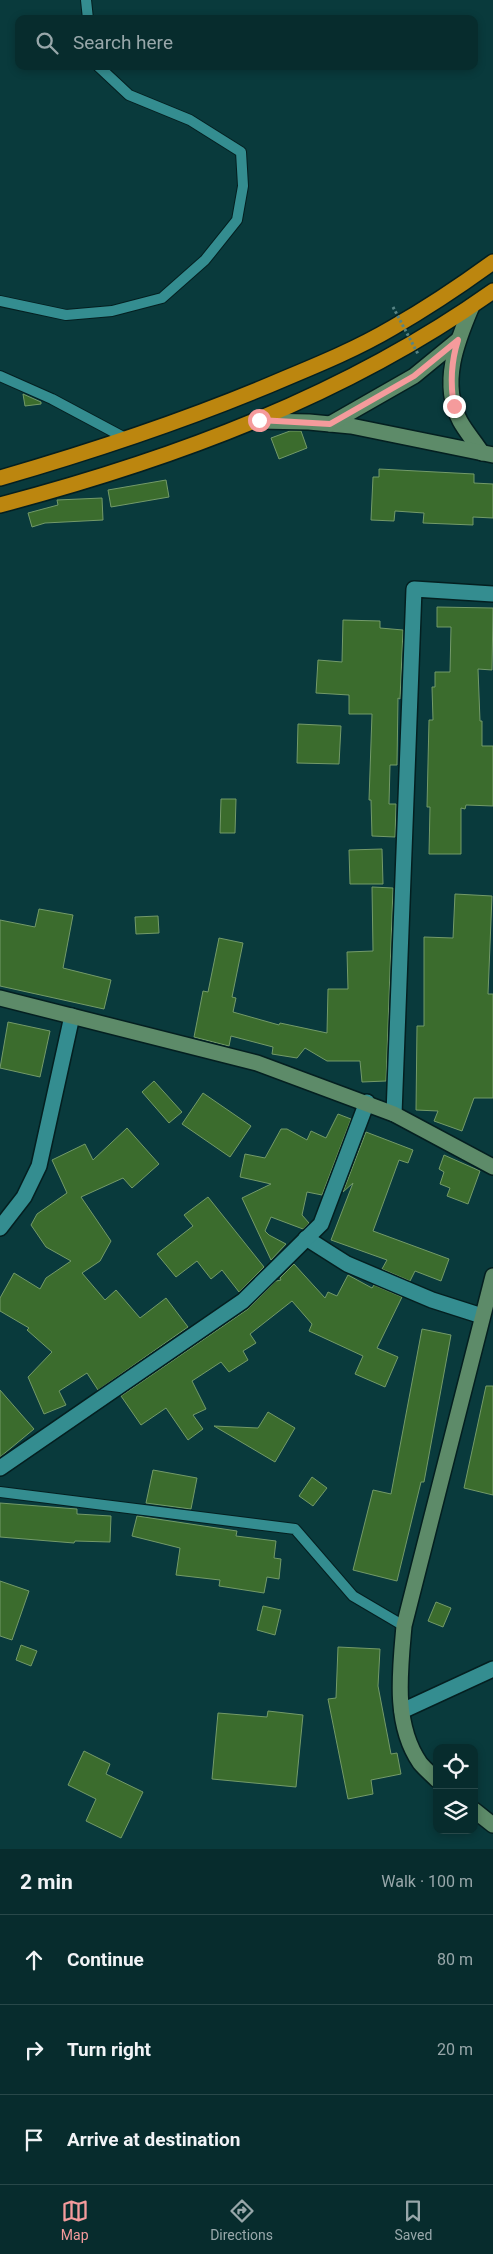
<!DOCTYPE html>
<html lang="en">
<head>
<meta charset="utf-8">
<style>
  body { margin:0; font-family:Roboto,sans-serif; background:#103435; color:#f1f3f6 }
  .controls { position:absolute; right:15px; bottom:15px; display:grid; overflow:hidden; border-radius:10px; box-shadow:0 2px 8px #0003 }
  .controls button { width:45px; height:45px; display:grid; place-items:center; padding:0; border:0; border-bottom:1px solid #284849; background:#072c2d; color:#f1f3f6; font:25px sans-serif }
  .stop { position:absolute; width:15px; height:15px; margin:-11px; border:4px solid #f59b9c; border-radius:50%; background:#fff }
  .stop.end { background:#f59b9c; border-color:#fff; box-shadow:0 1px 5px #0008 }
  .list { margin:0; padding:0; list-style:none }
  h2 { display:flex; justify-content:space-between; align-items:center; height:65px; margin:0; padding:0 20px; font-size:21px }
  h2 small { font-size:16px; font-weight:400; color:#98a7aa }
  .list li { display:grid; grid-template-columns:32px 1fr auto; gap:15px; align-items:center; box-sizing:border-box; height:90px; padding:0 20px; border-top:1px solid #284849 }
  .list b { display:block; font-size:19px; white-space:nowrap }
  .list em { font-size:16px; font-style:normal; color:#98a7aa }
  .icon { flex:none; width:28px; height:28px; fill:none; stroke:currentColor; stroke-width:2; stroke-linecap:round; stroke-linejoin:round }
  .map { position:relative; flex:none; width:493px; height:1849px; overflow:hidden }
  .search { position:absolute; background:#072c2d; box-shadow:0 2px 8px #0003; left:15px; right:15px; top:15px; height:55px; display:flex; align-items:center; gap:12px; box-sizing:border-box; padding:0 18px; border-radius:10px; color:#98a7aa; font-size:19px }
  .sheet { height:335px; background:#072c2d }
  nav { display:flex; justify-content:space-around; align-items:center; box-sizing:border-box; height:70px; border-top:1px solid #284849; background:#072c2d; font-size:14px; color:#98a7aa }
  nav a { display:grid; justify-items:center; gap:2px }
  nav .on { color:#f59b9c }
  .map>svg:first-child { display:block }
  .building { fill:#3b6c2d; stroke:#739a69 }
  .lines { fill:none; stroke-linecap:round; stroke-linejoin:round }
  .lane-casing { stroke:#041f20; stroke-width:12 }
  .street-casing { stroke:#041f20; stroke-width:18 }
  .secondary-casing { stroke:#041f20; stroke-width:18 }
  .highway-casing { stroke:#041f20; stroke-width:18 }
  .lane { stroke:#348d90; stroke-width:10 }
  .street { stroke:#348d90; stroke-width:15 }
  .secondary { stroke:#5d8b69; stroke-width:15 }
  .highway { stroke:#bc860f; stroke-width:15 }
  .path-bridge { stroke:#578485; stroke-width:3; stroke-dasharray:2.5 2.5; stroke-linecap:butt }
  .route { stroke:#f59b9c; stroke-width:6 }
</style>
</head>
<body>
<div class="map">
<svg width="493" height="1849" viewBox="0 0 493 1849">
  <rect width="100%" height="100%" fill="#093a3c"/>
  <!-- building -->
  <g class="building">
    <path d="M 23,394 L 41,402 L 41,404 L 25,406 Z"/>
    <path d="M 290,431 L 301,431 L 307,448 L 279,459 L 271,438 Z"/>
    <path d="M 379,469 L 474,474 L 474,483 L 493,484 L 493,518 L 473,517 L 473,525 L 423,523 L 424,513 L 395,511 L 394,521 L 371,520 L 373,477 L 379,477 Z"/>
    <path d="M 166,480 L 169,497 L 111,507 L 108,490 Z"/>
    <path d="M 102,498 L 103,520 L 45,523 L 32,527 L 28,513 L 58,505 L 57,500 Z"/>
    <path d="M 437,607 L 493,608 L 492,670 L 478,669 L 480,721 L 482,721 L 482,746 L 493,746 L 493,806 L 466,805 L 465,809 L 461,808 L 461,854 L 429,854 L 430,807 L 427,807 L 429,720 L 433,720 L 432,687 L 435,687 L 435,672 L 450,672 L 451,627 L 437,627 Z"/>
    <path d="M 343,620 L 380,621 L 380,628 L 403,630 L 400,699 L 398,698 L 397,765 L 390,765 L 389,804 L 396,804 L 395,837 L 372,836 L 371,800 L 369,800 L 372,714 L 349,714 L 349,695 L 316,693 L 318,660 L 342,662 Z"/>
    <path d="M 298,724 L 341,726 L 339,764 L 297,763 Z"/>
    <path d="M 221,799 L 236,799 L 235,833 L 220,833 Z"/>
    <path d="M 382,849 L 383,884 L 350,884 L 349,850 Z"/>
    <path d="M 372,887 L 393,888 L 386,1081 L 362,1082 L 360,1061 L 327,1061 L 305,1048 L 297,1058 L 272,1054 L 273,1047 L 231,1036 L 229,1046 L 194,1037 L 203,991 L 208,992 L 219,938 L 243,943 L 232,997 L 236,998 L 233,1012 L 279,1025 L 280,1023 L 327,1033 L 328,989 L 348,989 L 347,952 L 373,951 Z"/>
    <path d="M 455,894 L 492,896 L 488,994 L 493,994 L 493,1098 L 474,1098 L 462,1131 L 434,1121 L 438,1111 L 416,1110 L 417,1026 L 424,1026 L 424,937 L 453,938 Z"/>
    <path d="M 39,909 L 73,915 L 63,968 L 111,980 L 104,1009 L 0,986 L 0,920 L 35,927 Z"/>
    <path d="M 158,916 L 159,933 L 136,934 L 135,917 Z"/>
    <path d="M 8,1022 L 50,1031 L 40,1077 L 0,1068 Z"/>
    <path d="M 154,1081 L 182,1112 L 169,1123 L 142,1092 Z"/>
    <path d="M 203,1093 L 251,1126 L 230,1157 L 182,1124 Z"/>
    <path d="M 338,1114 L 351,1119 L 322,1195 L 307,1192 L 302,1215 L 309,1223 L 303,1229 L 271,1217 L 265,1231 L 269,1235 L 286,1244 L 271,1260 L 242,1198 L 271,1184 L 240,1177 L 245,1154 L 265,1158 L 281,1129 L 287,1129 L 307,1140 L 311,1131 L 326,1138 Z"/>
    <path d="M 127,1128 L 159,1164 L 132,1188 L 123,1178 L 81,1197 L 111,1241 L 100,1261 L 82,1273 L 105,1300 L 116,1290 L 140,1318 L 166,1298 L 188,1327 L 98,1390 L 87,1373 L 59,1391 L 66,1405 L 44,1414 L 28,1377 L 52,1352 L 27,1330 L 29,1328 L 0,1311 L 0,1298 L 14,1273 L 40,1289 L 46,1278 L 71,1261 L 46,1247 L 31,1225 L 37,1214 L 67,1193 L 52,1160 L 85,1144 L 93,1160 Z"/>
    <path d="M 366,1132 L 413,1150 L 408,1163 L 399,1160 L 373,1231 L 449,1259 L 441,1281 L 415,1271 L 410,1281 L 382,1269 L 387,1260 L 331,1240 L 353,1183 L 343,1192 Z"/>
    <path d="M 444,1155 L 480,1171 L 468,1204 L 447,1196 L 450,1188 L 440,1184 L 444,1172 L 439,1169 Z"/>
    <path d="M 208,1197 L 264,1267 L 239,1292 L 222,1270 L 211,1279 L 197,1261 L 176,1277 L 157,1254 L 193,1226 L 184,1215 Z"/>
    <path d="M 294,1264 L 325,1298 L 328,1292 L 337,1296 L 348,1275 L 372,1288 L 374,1285 L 402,1297 L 377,1348 L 398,1357 L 385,1387 L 355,1374 L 363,1356 L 309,1331 L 312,1324 L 292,1301 L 250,1334 L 256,1343 L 243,1351 L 248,1360 L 229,1372 L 221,1362 L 192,1381 L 206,1409 L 193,1415 L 203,1429 L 188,1440 L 166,1408 L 141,1425 L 121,1396 L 248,1309 L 276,1281 L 281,1280 L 280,1278 Z"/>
    <path d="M 422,1329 L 451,1335 L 424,1482 L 421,1482 L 397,1581 L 353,1570 L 373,1490 L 391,1494 Z"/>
    <path d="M 486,1386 L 493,1386 L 493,1495 L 464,1488 Z"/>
    <path d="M 0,1390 L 34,1429 L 0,1457 Z"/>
    <path d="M 268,1412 L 295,1428 L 275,1462 L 214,1426 L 258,1428 Z"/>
    <path d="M 153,1470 L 197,1478 L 191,1509 L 146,1503 Z"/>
    <path d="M 312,1477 L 327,1488 L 313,1506 L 299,1496 Z"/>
    <path d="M 0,1503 L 77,1509 L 77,1514 L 111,1516 L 110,1542 L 75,1541 L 74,1543 L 0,1537 Z"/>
    <path d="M 137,1516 L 237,1531 L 236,1536 L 276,1541 L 274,1558 L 281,1559 L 279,1579 L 267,1577 L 264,1593 L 219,1586 L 220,1580 L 176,1575 L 180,1548 L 132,1536 Z"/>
    <path d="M 0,1581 L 29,1591 L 12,1640 L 0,1636 Z"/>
    <path d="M 436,1602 L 451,1608 L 443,1627 L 428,1621 Z"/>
    <path d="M 263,1606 L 281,1610 L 275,1635 L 257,1630 Z"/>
    <path d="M 21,1645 L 37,1651 L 31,1666 L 16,1660 Z"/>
    <path d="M 338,1647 L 380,1649 L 378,1686 L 391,1754 L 397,1753 L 401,1774 L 371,1780 L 373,1794 L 348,1799 L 328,1699 L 336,1698 Z"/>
    <path d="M 268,1711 L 303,1715 L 296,1787 L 212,1779 L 218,1713 L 267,1717 Z"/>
    <path d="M 84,1751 L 110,1764 L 106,1774 L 143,1792 L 121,1838 L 86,1821 L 96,1799 L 68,1785 Z"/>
  </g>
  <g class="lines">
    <!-- lane casing -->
    <g class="lane-casing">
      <g id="lane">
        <path d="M 86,0 L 88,19"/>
        <path d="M 0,301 L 66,315 L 112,311 L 162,298 L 205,260 L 237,220 L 243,186 L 241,152 L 190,120 L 129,95 L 98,66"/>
        <path d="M 0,376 L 52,399 L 127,439"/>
        <path d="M 0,1492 L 295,1529 L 353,1596 L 404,1626"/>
      </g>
    </g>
    <!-- street casing -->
    <g class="street-casing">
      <g id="street">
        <path d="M 394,1114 L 414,589 L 493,594"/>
        <path d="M 0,1228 L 24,1197 L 39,1166 L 72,1016"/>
        <path d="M 306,1238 L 347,1264 L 432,1300 L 482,1316"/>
        <path d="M 0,1468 L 243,1301 L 321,1224 L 367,1102"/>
        <path d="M 402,1711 L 493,1669"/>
      </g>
    </g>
    <!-- secondary casing -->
    <g class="secondary-casing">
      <g id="secondary">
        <path d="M 472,306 C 457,341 440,383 460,421 C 466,432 475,442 482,453"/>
        <path d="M 259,421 L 309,422 L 351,426 L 493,455"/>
        <path d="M 330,424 L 414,376 L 458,340"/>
        <path d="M 0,998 L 257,1063 L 394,1114 L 493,1167"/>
        <path d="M 437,1780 C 431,1774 425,1769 420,1763 C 393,1724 400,1671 404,1626 L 493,1276"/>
        <path d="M 474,1810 L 493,1825"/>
      </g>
    </g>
    <!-- highway casing -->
    <g class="highway-casing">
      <g id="highway">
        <path d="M 0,478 C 97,450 193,418 286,378 C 322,363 358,348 392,328 C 427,308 460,286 493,262"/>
        <path d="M 0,505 C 174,459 345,396 493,291"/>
      </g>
    </g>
    <!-- lane -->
    <use href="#lane" class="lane"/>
    <!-- street -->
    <use href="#street" class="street"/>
    <!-- secondary -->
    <use href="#secondary" class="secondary"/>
    <!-- highway -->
    <use href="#highway" class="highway"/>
    <!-- path-bridge -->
    <path class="path-bridge" d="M 393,307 L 418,354"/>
  </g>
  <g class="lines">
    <!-- route -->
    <path class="route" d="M 259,420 L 330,424 L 414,376 L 458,340 C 451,362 450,383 454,406"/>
  </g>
</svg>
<div class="controls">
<button><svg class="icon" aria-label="locate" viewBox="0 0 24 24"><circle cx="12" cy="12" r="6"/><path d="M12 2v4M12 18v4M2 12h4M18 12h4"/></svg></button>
<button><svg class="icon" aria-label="layers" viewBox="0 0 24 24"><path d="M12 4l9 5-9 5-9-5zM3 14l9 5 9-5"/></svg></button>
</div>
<div class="stop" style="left:259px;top:420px"></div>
<div class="stop end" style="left:454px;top:406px"></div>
<div class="search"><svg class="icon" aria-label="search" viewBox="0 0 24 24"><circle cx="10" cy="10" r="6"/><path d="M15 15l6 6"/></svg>Search here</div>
</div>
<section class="sheet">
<h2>2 min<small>Walk · 100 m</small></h2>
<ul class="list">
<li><svg class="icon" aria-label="ahead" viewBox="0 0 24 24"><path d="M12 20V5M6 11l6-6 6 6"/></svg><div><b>Continue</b></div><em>80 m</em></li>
<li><svg class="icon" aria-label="right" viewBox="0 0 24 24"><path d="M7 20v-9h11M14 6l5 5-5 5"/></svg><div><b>Turn right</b></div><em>20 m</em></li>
<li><svg class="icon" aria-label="arrive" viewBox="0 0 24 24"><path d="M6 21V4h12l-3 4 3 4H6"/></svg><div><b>Arrive at destination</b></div></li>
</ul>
</section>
<nav>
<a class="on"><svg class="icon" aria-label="map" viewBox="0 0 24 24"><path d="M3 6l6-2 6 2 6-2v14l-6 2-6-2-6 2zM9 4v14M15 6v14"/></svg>Map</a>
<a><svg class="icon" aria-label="directions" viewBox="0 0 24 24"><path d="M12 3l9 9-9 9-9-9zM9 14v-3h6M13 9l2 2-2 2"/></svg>Directions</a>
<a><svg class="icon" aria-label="saved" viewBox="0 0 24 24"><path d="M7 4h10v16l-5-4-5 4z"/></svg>Saved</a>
</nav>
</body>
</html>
